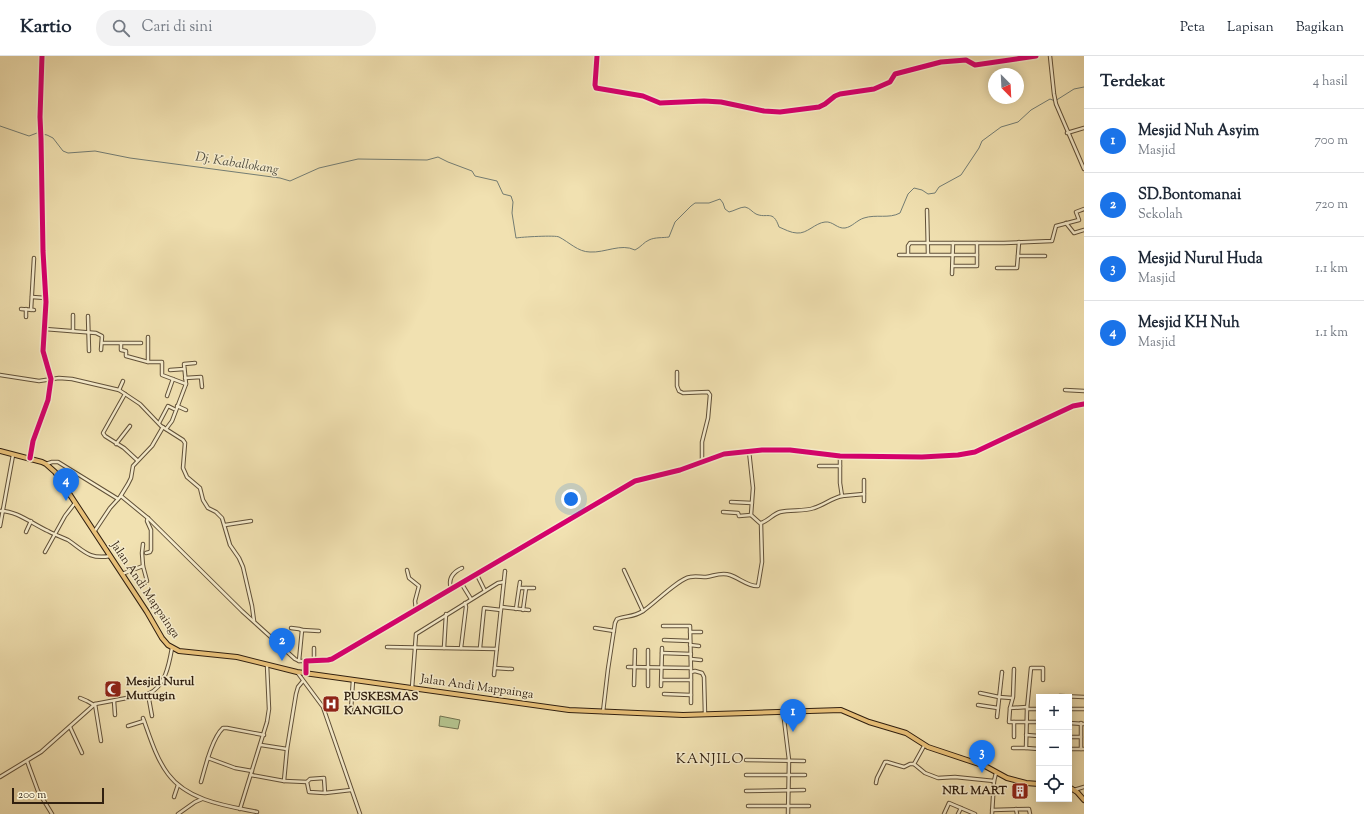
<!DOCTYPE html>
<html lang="id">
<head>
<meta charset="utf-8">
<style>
  body { margin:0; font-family:"Sorts Mill Goudy",serif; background:#f2f2f3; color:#1f2937 }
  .controls { position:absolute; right:12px; bottom:12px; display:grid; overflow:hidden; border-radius:0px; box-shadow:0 2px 10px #0003 }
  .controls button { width:36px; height:36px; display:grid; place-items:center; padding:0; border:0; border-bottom:1px solid #e0e1e3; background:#fff; color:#1f2937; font:20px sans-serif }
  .compass { position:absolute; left:988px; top:12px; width:36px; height:36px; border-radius:50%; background:#fff; box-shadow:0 2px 10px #0003; rotate:156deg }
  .scale { position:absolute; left:12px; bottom:10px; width:92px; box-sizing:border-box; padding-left:4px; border:2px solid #301f0f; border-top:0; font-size:11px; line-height:14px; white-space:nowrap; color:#301f0f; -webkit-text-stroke:3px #f6eccc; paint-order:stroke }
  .you { position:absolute; left:571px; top:443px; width:14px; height:14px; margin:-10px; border:3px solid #fff; border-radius:50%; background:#1a73e8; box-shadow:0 0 0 6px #1a73e833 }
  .badge { display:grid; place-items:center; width:26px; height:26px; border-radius:50%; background:#1a73e8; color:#fff; font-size:13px; font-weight:700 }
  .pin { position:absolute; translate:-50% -33px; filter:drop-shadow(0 1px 2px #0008) }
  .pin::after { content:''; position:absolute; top:21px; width:14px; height:12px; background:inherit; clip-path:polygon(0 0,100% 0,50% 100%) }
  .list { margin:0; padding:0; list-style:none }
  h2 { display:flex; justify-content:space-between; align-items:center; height:52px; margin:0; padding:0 16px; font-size:17px }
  h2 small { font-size:13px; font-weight:400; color:#747a83 }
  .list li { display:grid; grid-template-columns:26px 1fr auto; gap:12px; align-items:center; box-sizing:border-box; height:64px; padding:0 16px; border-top:1px solid #e0e1e3 }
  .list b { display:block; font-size:15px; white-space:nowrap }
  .list p { margin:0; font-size:13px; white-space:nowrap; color:#747a83 }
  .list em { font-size:13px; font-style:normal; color:#747a83 }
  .icon { flex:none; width:22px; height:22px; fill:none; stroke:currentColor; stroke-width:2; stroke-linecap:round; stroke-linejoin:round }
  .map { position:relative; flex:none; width:1084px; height:758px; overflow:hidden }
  header { display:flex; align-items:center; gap:24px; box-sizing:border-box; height:56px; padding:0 20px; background:#fff; border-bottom:1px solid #e0e1e3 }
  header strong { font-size:19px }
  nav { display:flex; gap:22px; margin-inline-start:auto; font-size:14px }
  .search { width:280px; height:36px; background:#f2f2f3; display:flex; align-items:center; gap:10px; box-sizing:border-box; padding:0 14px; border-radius:22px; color:#747a83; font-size:15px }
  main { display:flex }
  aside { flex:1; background:#fff }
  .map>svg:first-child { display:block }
  .pitch { fill:#b5c48f; stroke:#72724f }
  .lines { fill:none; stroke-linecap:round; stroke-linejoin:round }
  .stream { stroke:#737d74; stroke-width:1 }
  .street-casing { stroke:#605038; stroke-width:4.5 }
  .primary-casing { stroke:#301f0f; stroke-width:6 }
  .street { stroke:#f6eccc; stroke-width:2.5 }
  .primary { stroke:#e8c078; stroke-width:4 }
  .cycleway-casing { stroke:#f6eccc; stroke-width:8 }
  .cycleway { stroke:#d6006c; stroke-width:5 }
  .labels { text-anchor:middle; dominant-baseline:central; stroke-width:3; stroke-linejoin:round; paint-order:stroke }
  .street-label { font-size:12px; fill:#301f0f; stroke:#f6eccc }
  .poi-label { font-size:12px; font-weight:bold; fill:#301f0f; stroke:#f6eccc; text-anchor:start }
  .water-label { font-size:13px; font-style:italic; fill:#514e41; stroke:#f6eccc }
  .quarter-label { font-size:14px; letter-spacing:1px; fill:#301f0f; stroke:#f6eccc }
</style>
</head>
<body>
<header>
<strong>Kartio</strong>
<div class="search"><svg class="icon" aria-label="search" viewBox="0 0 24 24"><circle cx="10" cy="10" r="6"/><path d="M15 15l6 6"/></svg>Cari di sini</div>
<nav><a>Peta</a><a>Lapisan</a><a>Bagikan</a></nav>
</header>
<main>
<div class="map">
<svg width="1084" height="758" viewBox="0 0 1084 758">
  <rect width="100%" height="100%" fill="#f1e1b1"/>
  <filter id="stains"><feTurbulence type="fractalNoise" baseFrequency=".005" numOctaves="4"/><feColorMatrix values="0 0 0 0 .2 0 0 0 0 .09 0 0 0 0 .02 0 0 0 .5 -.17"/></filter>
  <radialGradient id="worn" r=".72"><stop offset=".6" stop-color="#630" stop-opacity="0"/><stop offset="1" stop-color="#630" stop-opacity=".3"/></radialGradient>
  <!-- pitch -->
  <path class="pitch" d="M 440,660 L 460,664 L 458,673 L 439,670 Z"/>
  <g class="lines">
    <!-- stream -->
    <path class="stream" d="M 0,70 L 29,80 L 37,77 L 47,79 L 53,82 L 63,95 L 68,97 L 95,95 L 130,102 L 280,122 L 290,125 L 319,112 L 358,103 L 427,104 L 438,101 L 448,106 L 472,115 L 475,120 L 497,125 L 503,138 L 511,140 L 513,146 L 512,157 L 516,182 C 521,181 556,179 559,181 C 569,186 578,196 590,196 C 605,197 621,187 635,194 C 641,191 644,186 649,184 C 655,181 663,182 669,181 L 675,166 L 691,150 L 695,147 L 709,147 L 720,143 L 723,147 L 725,153 L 729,156 C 734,155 740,151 745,151 C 750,152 752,156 756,158 C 767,163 773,153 779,171 C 784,173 791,177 797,177 C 807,178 815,167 825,166 C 833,165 837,173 845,172 C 852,171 857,164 864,162 C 876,158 889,163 900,157 L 908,138 L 914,132 L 922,134 L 928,138 L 935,137 L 939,131 L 961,119 L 979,92 L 982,85 L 1001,71 L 1018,66 L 1031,54 L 1050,43 L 1055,45 L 1074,33 L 1084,31"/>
    <!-- street casing -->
    <g class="street-casing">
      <g id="street">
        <path d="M 597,0 L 595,29 L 596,32 L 643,40 L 660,47 L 704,45 L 721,46 L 764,55 L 780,56 L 819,51 L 825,48 L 835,40 L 840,38 L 874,33 L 890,26 L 895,18 L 941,6 L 966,4 L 975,9 L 1036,0"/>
        <path d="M 1050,0 L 1054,38 L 1056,48 L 1084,113"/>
        <path d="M 1067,77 L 1084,72"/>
        <path d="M 927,154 L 928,198"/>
        <path d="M 1066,167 L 1074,177 L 1084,174"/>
        <path d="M 908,198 L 908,190 L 910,187 L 1004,187 L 1052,185 L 1056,170 L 1079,164 L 1076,156 L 1084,153"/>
        <path d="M 899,199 L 977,199"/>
        <path d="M 1018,200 L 1045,200"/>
        <path d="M 953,210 L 977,210 L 977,187"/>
        <path d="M 997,212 L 1017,212 L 1019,186"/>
        <path d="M 952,218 L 953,187"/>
        <path d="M 32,241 L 46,242"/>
        <path d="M 21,253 L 34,254"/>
        <path d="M 31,254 L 34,202"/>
        <path d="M 73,259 L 73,275"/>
        <path d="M 88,260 L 89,295"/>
        <path d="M 26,261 L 26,253"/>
        <path d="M 45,273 L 96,277 L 102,280 L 101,294"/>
        <path d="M 148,281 L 148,306 L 162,306 L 162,319 L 186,328"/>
        <path d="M 102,287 L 141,287"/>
        <path d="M 121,287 L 121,294 L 126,295 L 126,300 L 148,306"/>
        <path d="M 170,314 L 184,313"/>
        <path d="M 677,316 L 677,330 L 679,335 L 683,337 L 708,336 L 710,339 L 708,362 L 702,386 L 702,407"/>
        <path d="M 0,319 L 39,325 L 59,322 L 72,323 L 119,334 L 140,348 L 161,370 L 183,384 L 185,387 L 183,412 L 187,421 L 200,432 L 203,444 L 208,452 L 216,456 L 222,462 L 230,489 L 239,502 L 243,511 L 252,550 L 254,565"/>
        <path d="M 185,322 L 201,321 L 202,331"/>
        <path d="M 119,334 L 123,325"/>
        <path d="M 1065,334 L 1084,335"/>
        <path d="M 125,338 L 103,377 L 105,380 L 124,392 L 137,404"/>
        <path d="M 167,340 L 173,323"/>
        <path d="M 177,350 L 186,354"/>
        <path d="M 159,367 L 168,350 L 174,353"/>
        <path d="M 166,373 L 172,365 L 186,328 L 184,308 L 195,307"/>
        <path d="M 116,388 L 130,370"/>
        <path d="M 840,400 L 840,427 L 842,440 L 864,438"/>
        <path d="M 30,402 L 33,385 L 48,344 L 51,323 L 43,295 L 46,246 L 43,195 L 41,83 L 40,61 L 42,0"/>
        <path d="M 46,408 L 52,406 L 58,406 L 118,443"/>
        <path d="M 819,410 L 840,410"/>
        <path d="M 121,440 L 149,463 L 242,555 L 295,603 L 299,605 L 306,605"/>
        <path d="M 864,445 L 864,424"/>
        <path d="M 731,446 L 752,447"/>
        <path d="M 0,455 C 16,454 34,469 48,475 C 55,479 62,481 68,484 C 83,494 89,504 110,500"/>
        <path d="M 723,456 L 738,457 L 739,460 L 751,459"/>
        <path d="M 761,467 C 768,465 773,458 780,456 C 791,453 803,456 814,452 C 824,449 832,442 842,440"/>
        <path d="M 225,469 L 251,465"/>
        <path d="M 0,470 L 13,399"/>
        <path d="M 26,476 L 31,465"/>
        <path d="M 94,476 L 110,452 L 120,441 L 128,428 L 131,422 L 133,410 L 152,390 L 163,371"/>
        <path d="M 45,496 L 65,460 L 75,447"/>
        <path d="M 146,497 L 150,496 L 151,494 L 151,474 L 147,465 L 148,462"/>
        <path d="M 143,510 L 147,525"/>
        <path d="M 407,514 L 409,522 L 419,530 L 415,545 L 416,554"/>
        <path d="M 624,514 L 643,555"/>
        <path d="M 122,518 L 143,510 L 142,497 L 143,488"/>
        <path d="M 478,521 L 485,535"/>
        <path d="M 463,530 L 471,543"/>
        <path d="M 519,532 L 526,532 L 523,554"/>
        <path d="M 526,532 L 534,532"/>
        <path d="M 451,533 C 448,523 453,516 462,512"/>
        <path d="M 502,551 L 529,554"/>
        <path d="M 516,553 L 520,526"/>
        <path d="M 663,570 L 690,570 L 691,616"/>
        <path d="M 291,572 L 299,573 L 302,574"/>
        <path d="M 595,572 L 614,575"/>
        <path d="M 690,576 L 701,576"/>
        <path d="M 664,584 L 690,585"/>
        <path d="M 690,589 L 699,590"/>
        <path d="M 387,591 L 497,593"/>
        <path d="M 444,592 L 446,558"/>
        <path d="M 461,592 L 466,551 L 465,547"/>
        <path d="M 480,592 L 484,552 L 501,554"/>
        <path d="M 662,597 L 691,598"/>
        <path d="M 691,603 L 701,604"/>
        <path d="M 299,605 L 302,574 L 319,575"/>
        <path d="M 314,605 L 314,592"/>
        <path d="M 628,611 L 691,612"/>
        <path d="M 495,612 L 512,613"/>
        <path d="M 297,616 L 323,651 L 360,758"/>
        <path d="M 306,617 L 306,605 L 328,604 L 332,603 L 635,425 L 680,414 L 724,398 L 762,394 L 790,394 L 840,400 L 922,401 L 958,399 L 975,396 L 1073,350 L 1084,348"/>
        <path d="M 494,619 L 505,515"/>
        <path d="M 662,624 L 691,624"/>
        <path d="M 634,629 L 635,594"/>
        <path d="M 648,630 L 648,594"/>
        <path d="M 661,630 L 662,592"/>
        <path d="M 412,632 L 416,578 L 498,527 L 504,526"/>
        <path d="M 980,637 L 999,641 L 1012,642"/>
        <path d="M 148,638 L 152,660"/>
        <path d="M 664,638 L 691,639"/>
        <path d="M 1056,641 L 1060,640 L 1084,641"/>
        <path d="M 80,642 L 87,645 L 94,649"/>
        <path d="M 114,645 L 115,659"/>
        <path d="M 691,647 L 691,616 L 695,615 L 702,617 L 704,621 L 705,658"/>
        <path d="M 95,648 L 101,685"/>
        <path d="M 978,649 L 998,652"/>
        <path d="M 1010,652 L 1013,641 L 1014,613"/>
        <path d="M 1027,653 L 1031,612 L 1043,612 L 1043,624"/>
        <path d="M 1039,653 L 1027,653 L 1026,692 L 1039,693"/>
        <path d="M 1069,653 L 1084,653"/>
        <path d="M 351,654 L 353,624"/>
        <path d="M 783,655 L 789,704 L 788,758"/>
        <path d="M 603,656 L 608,613 L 615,567 L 617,563 C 627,559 632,562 643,555 C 655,547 678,523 690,521 C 695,520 701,521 706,521 C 714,520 721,516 730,519 C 739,522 749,531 758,530 L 762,506 L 761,468 L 751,459 L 753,432 L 749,395"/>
        <path d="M 997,661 L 1002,616"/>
        <path d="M 143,662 C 150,681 156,702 168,718 C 188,745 227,750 257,756"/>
        <path d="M 1014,666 L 1009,666 L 1010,652 L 1027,651"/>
        <path d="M 1069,667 L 1084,668"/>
        <path d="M 128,670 L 144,665"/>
        <path d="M 70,671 L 82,697"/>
        <path d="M 1026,679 L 1039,680"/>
        <path d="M 1014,681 L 1014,666 L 1039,666"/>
        <path d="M 1069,681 L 1081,681 L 1081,693"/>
        <path d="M 1081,681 L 1081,667"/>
        <path d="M 261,689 L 287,693"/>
        <path d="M 924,690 L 914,708 L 925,717 L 938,722 L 955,721 L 994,725"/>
        <path d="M 1013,692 L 1026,692"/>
        <path d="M 1069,693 L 1084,693"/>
        <path d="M 208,702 L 235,712 L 252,715"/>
        <path d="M 746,704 L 804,705"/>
        <path d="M 27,705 L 38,735 L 52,758"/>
        <path d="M 251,719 L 284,725 L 287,693 L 296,638 L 298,631 L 303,625"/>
        <path d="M 746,719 L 805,719"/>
        <path d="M 0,721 L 41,696 L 95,648 L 148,638 C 165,631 169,609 172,592"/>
        <path d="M 284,725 L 307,726"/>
        <path d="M 201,726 C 205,712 212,682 223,672 L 227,672 L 264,679"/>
        <path d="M 876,727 L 877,722 L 885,706 L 887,706 L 904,711 L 910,708 L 914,708"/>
        <path d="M 1074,734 L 1084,731"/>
        <path d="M 746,735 L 804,734"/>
        <path d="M 325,737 L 324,722 L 310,723 L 307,726 L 309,736 L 325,737 L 351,734"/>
        <path d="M 174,741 L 178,729"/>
        <path d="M 748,750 L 809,750"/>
        <path d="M 240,753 L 267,666 L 269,653 L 267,609"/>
        <path d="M 1016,753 L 1017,758"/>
        <path d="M 992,754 L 1029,753 L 1030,758"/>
        <path d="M 178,758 L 195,746 L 202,743"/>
        <path d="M 944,758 L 949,747 L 975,758"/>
        <path d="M 958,758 L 961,752"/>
        <path d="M 992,758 L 994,725 L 996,717"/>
      </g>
    </g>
    <!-- primary casing -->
    <g class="primary-casing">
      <g id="primary">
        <path d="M 0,395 L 42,406 L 46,408 L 55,416 L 147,556 L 162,582 L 168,589 L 179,595 L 237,601 L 297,616 L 569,654 L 683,659 L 841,654 L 869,666 L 906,677 L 928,691 L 985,710 L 1007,722 L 1026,727 L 1039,728"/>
        <path d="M 1069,731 L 1077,736 L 1084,744"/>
      </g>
    </g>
    <!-- street -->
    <use href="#street" class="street"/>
    <!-- primary -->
    <use href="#primary" class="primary"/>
    <!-- cycleway casing -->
    <g class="cycleway-casing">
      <g id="cycleway">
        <path d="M 597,0 L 595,29 L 596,32 L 643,40 L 660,47 L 704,45 L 721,46 L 764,55 L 780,56 L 819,51 L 825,48 L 835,40 L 840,38 L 874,33 L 890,26 L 895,18 L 941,6 L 966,4 L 975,9 L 1036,0"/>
        <path d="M 30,402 L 33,385 L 48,344 L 51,323 L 43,295 L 46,246 L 43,195 L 41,83 L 40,61 L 42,0"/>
        <path d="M 306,617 L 306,605 L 328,604 L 332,603 L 635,425 L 680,414 L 724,398 L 762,394 L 790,394 L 840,400 L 922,401 L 958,399 L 975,396 L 1073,350 L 1084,348"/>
      </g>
    </g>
    <!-- cycleway -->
    <use href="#cycleway" class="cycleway"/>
  </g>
  <!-- icons -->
  <defs>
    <g id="mosque-square" transform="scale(0.9)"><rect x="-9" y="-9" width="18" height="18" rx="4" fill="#8f2418" stroke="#f6eccc"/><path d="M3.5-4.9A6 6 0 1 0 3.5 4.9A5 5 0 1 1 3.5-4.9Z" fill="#fff"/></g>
    <g id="hospital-square" transform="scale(0.9)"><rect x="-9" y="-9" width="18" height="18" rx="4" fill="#8f2418" stroke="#f6eccc"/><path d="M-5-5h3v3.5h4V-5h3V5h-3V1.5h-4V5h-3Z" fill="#fff"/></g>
    <g id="building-square" transform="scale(0.9)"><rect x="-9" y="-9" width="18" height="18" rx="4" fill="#8f2418" stroke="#f6eccc"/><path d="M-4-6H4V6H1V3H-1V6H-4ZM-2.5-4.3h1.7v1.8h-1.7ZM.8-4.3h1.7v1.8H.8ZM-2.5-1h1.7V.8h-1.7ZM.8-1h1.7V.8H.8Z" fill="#fff"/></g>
  </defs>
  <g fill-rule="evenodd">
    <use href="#mosque-square" x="113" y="633"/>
    <use href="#hospital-square" x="331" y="648"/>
    <use href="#building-square" x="1020" y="735"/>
  </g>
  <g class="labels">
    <!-- street labels -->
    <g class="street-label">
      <text transform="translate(145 534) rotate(56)">Jalan Andi Mappainga</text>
      <text transform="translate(477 631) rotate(8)">Jalan Andi Mappainga</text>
    </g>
    <!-- poi labels -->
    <g class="poi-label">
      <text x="126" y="626">Mesjid Nurul<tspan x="126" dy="14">Muttugin</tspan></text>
      <text x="344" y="641">PUSKESMAS<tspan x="344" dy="14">KANGILO</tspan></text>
      <text x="1007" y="735" text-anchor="end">NRL MART</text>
    </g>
    <!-- water labels -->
    <g class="water-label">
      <text transform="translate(237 108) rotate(9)">Dj. Kaballokang</text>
    </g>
    <!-- quarter labels -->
    <g class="quarter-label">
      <text x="710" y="704">KANJILO</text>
    </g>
  </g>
  <rect width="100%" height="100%" filter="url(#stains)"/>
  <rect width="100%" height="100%" fill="url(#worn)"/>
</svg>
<div class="controls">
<button>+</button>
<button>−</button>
<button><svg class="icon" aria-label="locate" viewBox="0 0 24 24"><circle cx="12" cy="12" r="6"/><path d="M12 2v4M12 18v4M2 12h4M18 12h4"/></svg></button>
</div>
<svg class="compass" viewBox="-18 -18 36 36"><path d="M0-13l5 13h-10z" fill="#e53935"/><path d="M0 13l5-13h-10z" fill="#747a83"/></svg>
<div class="scale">200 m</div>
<div class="you"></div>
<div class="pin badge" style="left:793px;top:676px">1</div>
<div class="pin badge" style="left:282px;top:605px">2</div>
<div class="pin badge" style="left:982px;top:717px">3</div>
<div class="pin badge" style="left:66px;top:445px">4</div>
</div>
<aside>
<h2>Terdekat<small>4 hasil</small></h2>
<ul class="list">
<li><span class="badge">1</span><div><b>Mesjid Nuh Asyim</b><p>Masjid</p></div><em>700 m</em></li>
<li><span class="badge">2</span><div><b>SD.Bontomanai</b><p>Sekolah</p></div><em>720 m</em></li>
<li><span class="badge">3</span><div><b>Mesjid Nurul Huda</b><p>Masjid</p></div><em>1.1 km</em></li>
<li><span class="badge">4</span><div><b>Mesjid KH Nuh</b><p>Masjid</p></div><em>1.1 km</em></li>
</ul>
</aside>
</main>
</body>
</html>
